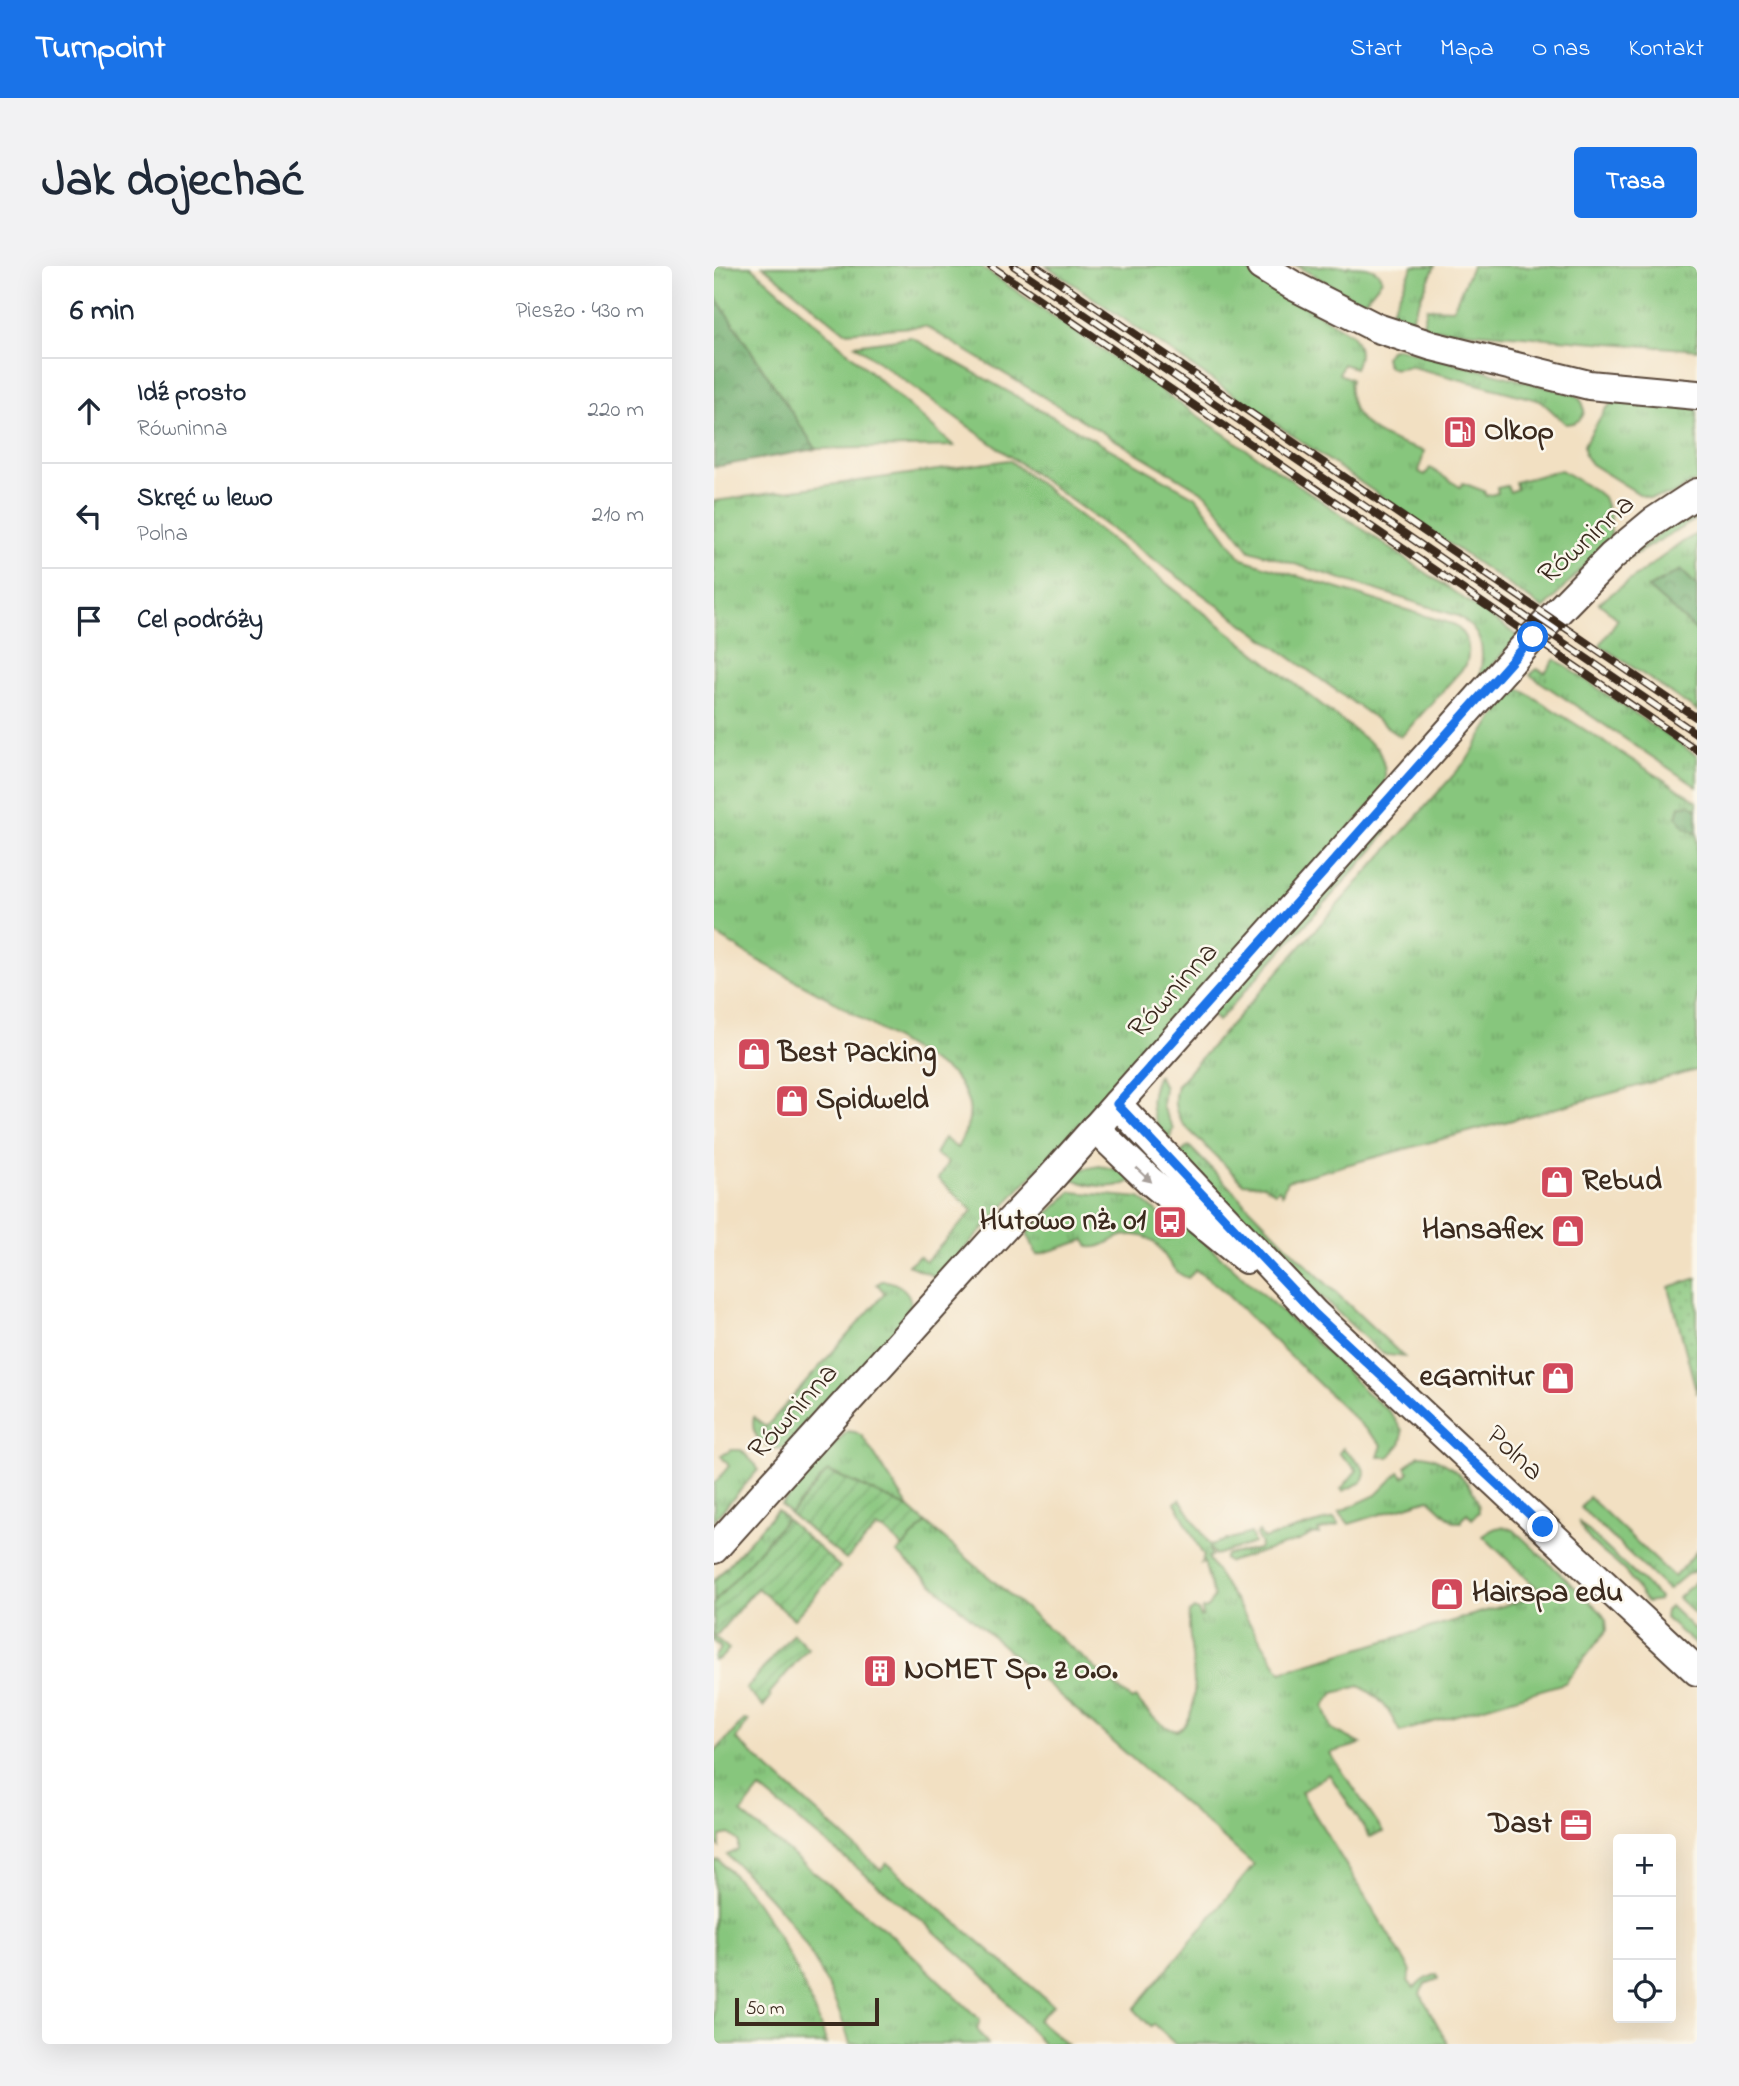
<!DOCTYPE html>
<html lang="pl">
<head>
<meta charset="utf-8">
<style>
  body { margin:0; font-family:"Indie Flower",sans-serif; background:#f2f2f3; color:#1f2937 }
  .controls { position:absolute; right:21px; bottom:21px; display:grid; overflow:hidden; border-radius:7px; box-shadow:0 7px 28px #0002 }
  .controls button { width:63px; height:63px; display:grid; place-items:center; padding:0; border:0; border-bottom:2px solid #e0e1e3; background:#fff; color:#1f2937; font:35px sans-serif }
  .scale { position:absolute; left:21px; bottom:18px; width:144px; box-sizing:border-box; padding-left:7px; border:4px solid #3b2a1e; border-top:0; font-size:19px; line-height:24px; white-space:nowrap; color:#3b2a1e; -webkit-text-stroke:5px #fbf7ec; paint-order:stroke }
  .stop { position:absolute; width:21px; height:21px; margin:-16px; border:5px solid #1a73e8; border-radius:50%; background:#fff }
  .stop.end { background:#1a73e8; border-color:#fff; box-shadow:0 2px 7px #0008 }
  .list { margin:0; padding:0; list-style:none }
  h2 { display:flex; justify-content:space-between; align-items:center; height:91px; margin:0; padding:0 28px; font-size:30px }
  h2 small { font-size:23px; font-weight:400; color:#747a83 }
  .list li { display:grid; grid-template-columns:46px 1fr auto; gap:21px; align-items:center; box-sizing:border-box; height:105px; padding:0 28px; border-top:2px solid #e0e1e3 }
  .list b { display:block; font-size:26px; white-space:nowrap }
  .list p { margin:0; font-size:23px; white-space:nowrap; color:#747a83 }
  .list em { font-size:23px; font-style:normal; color:#747a83 }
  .icon { flex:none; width:38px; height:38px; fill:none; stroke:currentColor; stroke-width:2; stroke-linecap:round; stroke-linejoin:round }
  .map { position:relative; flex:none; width:983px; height:1778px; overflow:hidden; border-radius:7px }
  header { display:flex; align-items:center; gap:42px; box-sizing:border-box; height:98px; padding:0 35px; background:#1a73e8; color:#fff }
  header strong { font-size:33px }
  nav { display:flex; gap:38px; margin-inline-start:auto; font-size:24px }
  .intro { display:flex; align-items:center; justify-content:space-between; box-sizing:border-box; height:168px; padding:0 42px }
  h1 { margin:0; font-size:49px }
  .button { padding:18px 32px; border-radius:7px; background:#1a73e8; color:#fff; font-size:24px; font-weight:700 }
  main { display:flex; gap:42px; padding:0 42px }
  aside { flex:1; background:#fff; border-radius:7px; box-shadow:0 7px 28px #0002 }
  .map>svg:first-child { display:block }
  .grass { fill:url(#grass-tufts); stroke:#61784e; stroke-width:2 }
  .forest { fill:url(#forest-crowns); stroke:#546a45; stroke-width:2 }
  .park { fill:url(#park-dots); stroke:#61784e; stroke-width:2 }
  .garden { fill:url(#garden-furrows); stroke:#61784e; stroke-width:2 }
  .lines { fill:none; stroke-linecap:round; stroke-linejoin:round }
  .minor-casing { stroke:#564537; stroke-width:32 }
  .minor { stroke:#fff; stroke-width:28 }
  .rail-casing { stroke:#3b2a1e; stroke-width:8 }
  .rail { stroke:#fbf7ec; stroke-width:5; stroke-dasharray:16; stroke-linecap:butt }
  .oneway { fill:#a79f9a }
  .route { stroke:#1a73e8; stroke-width:9 }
  .labels { text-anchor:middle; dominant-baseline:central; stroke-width:5; stroke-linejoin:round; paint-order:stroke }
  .poi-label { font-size:30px; font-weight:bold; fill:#3b2a1e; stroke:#fbf7ec; text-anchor:start }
  .street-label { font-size:30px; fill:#3b2a1e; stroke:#fbf7ec }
</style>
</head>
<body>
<header>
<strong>Turnpoint</strong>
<nav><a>Start</a><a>Mapa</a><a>O nas</a><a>Kontakt</a></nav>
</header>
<div class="intro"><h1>Jak dojechać</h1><a class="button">Trasa</a></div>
<main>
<aside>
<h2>6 min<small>Pieszo · 430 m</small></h2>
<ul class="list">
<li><svg class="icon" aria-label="ahead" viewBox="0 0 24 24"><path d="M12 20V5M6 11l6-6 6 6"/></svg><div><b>Idź prosto</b><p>Równinna</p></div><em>220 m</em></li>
<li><svg class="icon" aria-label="left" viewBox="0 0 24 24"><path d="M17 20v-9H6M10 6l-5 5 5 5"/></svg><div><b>Skręć w lewo</b><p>Polna</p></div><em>210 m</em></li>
<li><svg class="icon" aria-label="arrive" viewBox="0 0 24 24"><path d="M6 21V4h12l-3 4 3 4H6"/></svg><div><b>Cel podróży</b></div></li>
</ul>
</aside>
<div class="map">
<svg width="983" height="1778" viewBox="0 0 983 1778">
  <defs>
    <pattern id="grass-tufts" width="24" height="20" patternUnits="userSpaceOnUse" patternTransform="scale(1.75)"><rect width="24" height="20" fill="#87c67d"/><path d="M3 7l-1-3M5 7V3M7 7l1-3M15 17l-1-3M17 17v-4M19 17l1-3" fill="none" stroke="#70a166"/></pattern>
    <pattern id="forest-crowns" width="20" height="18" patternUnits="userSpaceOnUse" patternTransform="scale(1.75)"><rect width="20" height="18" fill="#6dab6c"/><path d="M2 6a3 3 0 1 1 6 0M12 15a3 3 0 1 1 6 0" fill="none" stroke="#5b8b58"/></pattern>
    <pattern id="park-dots" width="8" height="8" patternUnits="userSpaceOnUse" patternTransform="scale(1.75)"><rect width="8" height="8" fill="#87c67d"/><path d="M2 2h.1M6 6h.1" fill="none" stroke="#70a166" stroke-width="1.8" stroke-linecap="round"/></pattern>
    <pattern id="garden-furrows" width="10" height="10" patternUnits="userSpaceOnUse" patternTransform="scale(1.75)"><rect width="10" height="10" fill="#87c67d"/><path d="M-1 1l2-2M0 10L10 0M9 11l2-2" fill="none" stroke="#70a166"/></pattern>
  </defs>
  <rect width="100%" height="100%" fill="#fbf7ec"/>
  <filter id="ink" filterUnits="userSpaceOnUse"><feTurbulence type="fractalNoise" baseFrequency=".0143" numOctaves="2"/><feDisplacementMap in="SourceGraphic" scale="14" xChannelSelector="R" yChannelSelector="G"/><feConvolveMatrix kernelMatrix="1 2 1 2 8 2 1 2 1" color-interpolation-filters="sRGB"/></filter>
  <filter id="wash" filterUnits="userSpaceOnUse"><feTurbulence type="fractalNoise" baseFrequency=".00686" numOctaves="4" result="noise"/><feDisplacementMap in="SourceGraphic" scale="28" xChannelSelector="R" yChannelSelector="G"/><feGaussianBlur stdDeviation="1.57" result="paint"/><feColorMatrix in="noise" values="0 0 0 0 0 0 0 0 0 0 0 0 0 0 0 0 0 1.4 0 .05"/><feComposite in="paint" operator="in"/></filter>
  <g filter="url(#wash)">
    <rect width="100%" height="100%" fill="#f2e0c2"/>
    <!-- grass -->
    <g class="grass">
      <path d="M 0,0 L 37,0 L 240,180 L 102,183 L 0,29 Z"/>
      <path d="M 49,0 L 266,0 L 804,370 L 765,415 C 770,385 772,369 744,350 L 536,284 L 493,229 L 211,60 L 131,66 Z"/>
      <path d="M 333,0 L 526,0 L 638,69 C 646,80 647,89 641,102 L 629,98 L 625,108 L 637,113 C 628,159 674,175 710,185 L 705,206 L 711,209 L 716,202 L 746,221 L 749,217 L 770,225 L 772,230 L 784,227 L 783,222 L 793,220 L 796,226 L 803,223 L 801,216 L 847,204 L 883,226 L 889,231 L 897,253 L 897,268 L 894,275 L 830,343 Z"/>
      <path d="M 583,0 L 630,0 L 633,2 L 634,0 C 648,0 665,0 668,14 L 652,33 L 645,35 Z"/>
      <path d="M 699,0 L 721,0 L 696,56 L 675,50 Z"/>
      <path d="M 758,0 L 983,0 L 983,84 L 708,62 L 713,42 L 739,43 Z"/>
      <path d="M 197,71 L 483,232 L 528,293 L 741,359 C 754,371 757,382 752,399 L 687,471 L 141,79 Z"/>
      <path d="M 684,82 L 862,129 C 876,142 871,157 852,158 L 827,135 L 695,100 C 683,103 673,106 671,91 L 676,84 Z"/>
      <path d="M 908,135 L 983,141 L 983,215 L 957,229 L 936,232 L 927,229 L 877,198 L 871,190 L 870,179 L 890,145 L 898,137 Z"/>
      <path d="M 295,194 L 664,483 C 671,499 674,510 668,527 L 224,1012 L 194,999 L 205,990 L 212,995 L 259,945 L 224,913 L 234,896 L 221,888 L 230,872 L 243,882 C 261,852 260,835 238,808 L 112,731 L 43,694 L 0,667 L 0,235 Z"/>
      <path d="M 983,239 L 983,253 L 908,296 Z"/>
      <path d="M 983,268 L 983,445 L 886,379 L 904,353 L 885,337 L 970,275 Z"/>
      <path d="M 841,393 L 983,490 L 983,521 L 816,409 L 823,403 L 831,407 Z"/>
      <path d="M 805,422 L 983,535 L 983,804 L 573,915 L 568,928 L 565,923 L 561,926 L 549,919 L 529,917 L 468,857 C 460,844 459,834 463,819 L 753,494 L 779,452 Z"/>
      <path d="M 669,556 L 677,558 L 659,584 L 504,755 L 496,747 Z"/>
      <path d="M 444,809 L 450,821 L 448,841 L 459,862 L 456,872 L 452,875 C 437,852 432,835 444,809 Z"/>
      <path d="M 475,880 L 582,989 L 690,1091 L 674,1089 L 664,1084 L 568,994 L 464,889 Z"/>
      <path d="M 386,900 L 404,904 L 421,912 C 408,925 367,922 354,909 L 368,903 Z"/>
      <path d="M 357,926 L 426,932 L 467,966 L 472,960 L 615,1088 L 652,1126 L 676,1146 L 688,1164 L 688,1171 L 686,1179 L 675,1191 L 664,1191 L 668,1179 L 505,1021 L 482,1004 L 474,1012 C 450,1004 453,976 427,970 C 401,964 395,984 375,981 L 371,974 L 323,989 L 313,967 Z"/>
      <path d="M 168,1015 C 178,1014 193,1022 196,1033 C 198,1039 196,1044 193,1050 L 118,1136 L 113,1135 L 78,1174 L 79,1178 C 60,1191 34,1174 40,1151 L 52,1161 L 171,1027 L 163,1018 Z"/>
      <path d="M 133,1165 L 141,1166 L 148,1170 L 195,1242 L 114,1205 L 76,1248 L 67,1239 Z"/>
      <path d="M 629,1182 L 648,1200 L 651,1207 L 648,1216 L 629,1225 L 627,1223 L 643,1204 L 625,1187 Z"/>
      <path d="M 17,1184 L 27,1184 L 42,1199 L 44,1204 L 0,1254 L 0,1218 L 15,1200 L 7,1190 Z"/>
      <path d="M 705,1189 C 730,1189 766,1221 765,1246 L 758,1253 L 753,1247 L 748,1252 L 748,1256 L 740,1256 L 715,1233 L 635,1258 L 625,1246 L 662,1229 L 685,1206 L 690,1211 L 695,1206 L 691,1201 Z"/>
      <path d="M 875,1231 L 960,1311 L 983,1285 L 983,1304 L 972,1309 L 954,1324 L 867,1242 Z"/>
      <path d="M 466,1233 L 496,1279 L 537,1267 L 540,1277 L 501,1289 L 496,1281 L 495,1282 L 498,1290 L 494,1292 L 567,1406 L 829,1328 L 769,1270 C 780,1261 786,1259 800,1264 L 887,1346 L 892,1354 L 893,1364 L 851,1417 L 686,1466 C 674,1443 669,1432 645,1420 L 620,1427 L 610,1440 L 618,1463 L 647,1478 L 616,1487 L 669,1566 L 656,1571 L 615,1508 L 587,1526 L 697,1705 L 694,1715 L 700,1722 L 709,1714 L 723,1708 L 724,1713 L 711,1718 L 706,1727 L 734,1778 L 461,1778 L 440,1758 L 437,1761 L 420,1743 L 540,1599 L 183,1287 L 212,1257 L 418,1434 L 421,1432 C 433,1445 445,1461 463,1465 C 495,1448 472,1377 475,1347 L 480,1343 L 484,1345 L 487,1351 L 489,1350 L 488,1343 L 493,1342 L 500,1331 L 490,1296 L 487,1297 L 490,1291 L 461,1236 Z"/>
      <path d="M 63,1244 L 72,1253 L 0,1337 L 0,1315 Z"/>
      <path d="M 620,1252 L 625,1259 L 604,1265 L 605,1268 L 598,1268 L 587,1274 L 515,1296 L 510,1293 L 512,1289 L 545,1283 L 547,1278 L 542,1269 L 545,1266 L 549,1273 Z"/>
      <path d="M 866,1257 L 946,1332 L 945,1334 L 933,1336 C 924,1327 921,1317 913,1308 C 899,1292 872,1278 866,1257 Z"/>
      <path d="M 983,1314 L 983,1350 L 964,1332 Z"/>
      <path d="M 956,1340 L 983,1366 L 983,1380 L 951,1352 L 952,1345 Z"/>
      <path d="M 31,1453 L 35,1454 L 22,1473 L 167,1604 L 173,1597 L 339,1739 L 324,1754 L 353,1778 L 329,1778 L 271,1711 L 212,1658 L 46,1523 L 27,1547 L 181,1672 L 266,1754 L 263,1763 L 274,1778 L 136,1778 C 124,1736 100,1687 73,1652 C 56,1629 33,1609 13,1589 L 24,1584 L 24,1575 L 15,1568 L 6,1570 L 6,1581 L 0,1575 L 0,1487 Z"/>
      <path d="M 5,1594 C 18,1608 33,1622 44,1638 C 73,1681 96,1729 113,1778 L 0,1778 L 0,1595 Z"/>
    </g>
    <!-- forest -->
    <g class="forest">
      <path d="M 0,29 L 102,183 L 0,201 Z"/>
      <path d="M 967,304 L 983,320 L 983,365 L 934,322 Z"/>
      <path d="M 975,538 L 983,543 L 983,568 L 969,560 L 963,550 L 966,540 Z"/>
    </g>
    <!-- park -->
    <path class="park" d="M 983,1012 L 983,1128 L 955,1021 Z"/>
    <!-- garden -->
    <g class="garden">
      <path d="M 114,1205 L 195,1242 L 212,1257 L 189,1281 L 170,1264 L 162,1262 L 132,1294 L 76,1248 Z"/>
      <path d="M 72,1253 L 126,1301 L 80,1353 L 43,1322 L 1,1371 L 15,1383 L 7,1392 L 0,1395 L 0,1391 L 7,1382 L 0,1375 L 0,1337 Z"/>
      <path d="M 79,1367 L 94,1382 L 55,1428 L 57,1431 L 49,1441 L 32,1423 Z"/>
    </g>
  </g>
  <g filter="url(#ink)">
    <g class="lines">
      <!-- minor casing -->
      <g class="minor-casing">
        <g id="minor">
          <path d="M 547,0 L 580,20 L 663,62 L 718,80 L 875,119 L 983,129"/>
          <path d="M 403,838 L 601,1048 L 983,1405"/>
          <path d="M 381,862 L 435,914 L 532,993"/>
          <path d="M 0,1283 L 296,955 L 336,913 L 819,371 L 898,290 L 939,256 L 983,227"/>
        </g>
      </g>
      <!-- minor -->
      <use href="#minor" class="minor"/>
      <!-- rail casing -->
      <g class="rail-casing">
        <g id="rail">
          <path d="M 277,0 L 983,484"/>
          <path d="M 300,0 L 983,468"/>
          <path d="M 322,0 L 983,452"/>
        </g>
      </g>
      <!-- rail -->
      <use href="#rail" class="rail"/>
    </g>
    <!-- one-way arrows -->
    <defs><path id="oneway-solid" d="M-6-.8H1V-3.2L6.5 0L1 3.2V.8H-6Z" transform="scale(1.75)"/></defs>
    <use class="oneway" href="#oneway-solid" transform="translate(430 909) rotate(43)"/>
  </g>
  <g class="lines" filter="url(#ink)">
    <!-- route -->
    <path class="route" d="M 819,371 L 403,838 L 601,1048 L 829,1261"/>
  </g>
  <!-- icons -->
  <defs>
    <g id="fuel-square" transform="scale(1.75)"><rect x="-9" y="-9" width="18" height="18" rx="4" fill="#d1495b" stroke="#fbf7ec"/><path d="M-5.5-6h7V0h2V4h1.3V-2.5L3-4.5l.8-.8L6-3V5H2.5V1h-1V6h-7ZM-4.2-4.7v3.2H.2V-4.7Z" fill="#fff"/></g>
    <g id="shop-square" transform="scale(1.75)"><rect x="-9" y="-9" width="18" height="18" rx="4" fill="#d1495b" stroke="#fbf7ec"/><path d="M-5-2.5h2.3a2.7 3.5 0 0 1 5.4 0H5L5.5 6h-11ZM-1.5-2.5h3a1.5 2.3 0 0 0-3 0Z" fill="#fff"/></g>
    <g id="bus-square" transform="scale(1.75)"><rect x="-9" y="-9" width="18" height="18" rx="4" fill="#d1495b" stroke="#fbf7ec"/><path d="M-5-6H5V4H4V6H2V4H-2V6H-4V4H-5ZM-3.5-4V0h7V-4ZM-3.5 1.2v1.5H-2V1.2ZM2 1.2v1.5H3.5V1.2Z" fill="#fff"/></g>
    <g id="building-square" transform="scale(1.75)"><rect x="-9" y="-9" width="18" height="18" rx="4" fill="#d1495b" stroke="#fbf7ec"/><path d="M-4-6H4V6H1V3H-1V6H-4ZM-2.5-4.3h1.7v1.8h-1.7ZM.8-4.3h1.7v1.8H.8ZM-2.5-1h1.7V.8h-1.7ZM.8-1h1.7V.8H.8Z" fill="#fff"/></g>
    <g id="office-square" transform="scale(1.75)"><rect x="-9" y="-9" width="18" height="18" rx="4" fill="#d1495b" stroke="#fbf7ec"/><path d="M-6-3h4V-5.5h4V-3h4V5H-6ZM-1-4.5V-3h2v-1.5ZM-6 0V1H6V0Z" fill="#fff"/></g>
  </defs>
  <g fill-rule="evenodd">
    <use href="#fuel-square" x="746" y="166"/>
    <use href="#shop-square" x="40" y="788"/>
    <use href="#shop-square" x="78" y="835"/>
    <use href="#shop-square" x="843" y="916"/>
    <use href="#bus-square" x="456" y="956"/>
    <use href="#shop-square" x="854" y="965"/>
    <use href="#shop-square" x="844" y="1112"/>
    <use href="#shop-square" x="733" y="1328"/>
    <use href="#building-square" x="166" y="1405"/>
    <use href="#office-square" x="862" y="1559"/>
  </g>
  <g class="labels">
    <!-- poi labels -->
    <g class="poi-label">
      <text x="770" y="166">Olkop</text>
      <text x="64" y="788">Best Packing</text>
      <text x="102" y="835">Spidweld</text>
      <text x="868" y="916">Rebud</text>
      <text x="432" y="956" text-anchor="end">Hutowo nż. 01</text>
      <text x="830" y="965" text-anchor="end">Hansaflex</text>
      <text x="820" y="1112" text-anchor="end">eGarnitur</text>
      <text x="758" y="1328">Hairspa edu</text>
      <text x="190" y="1405">NOMET Sp. z o.o.</text>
      <text x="838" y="1559" text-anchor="end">Dast</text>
    </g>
    <!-- street labels -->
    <g class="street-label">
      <text transform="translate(873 274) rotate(-42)">Równinna</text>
      <text transform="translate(460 725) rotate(-48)">Równinna</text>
      <text transform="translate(80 1146) rotate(-48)">Równinna</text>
      <text transform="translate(800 1188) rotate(43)">Polna</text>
    </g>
  </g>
</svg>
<div class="controls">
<button>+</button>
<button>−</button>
<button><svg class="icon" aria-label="locate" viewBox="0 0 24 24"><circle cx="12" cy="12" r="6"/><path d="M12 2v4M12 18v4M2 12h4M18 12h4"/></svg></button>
</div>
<div class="scale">50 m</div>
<div class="stop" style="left:819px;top:371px"></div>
<div class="stop end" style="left:829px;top:1261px"></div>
</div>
</main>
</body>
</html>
